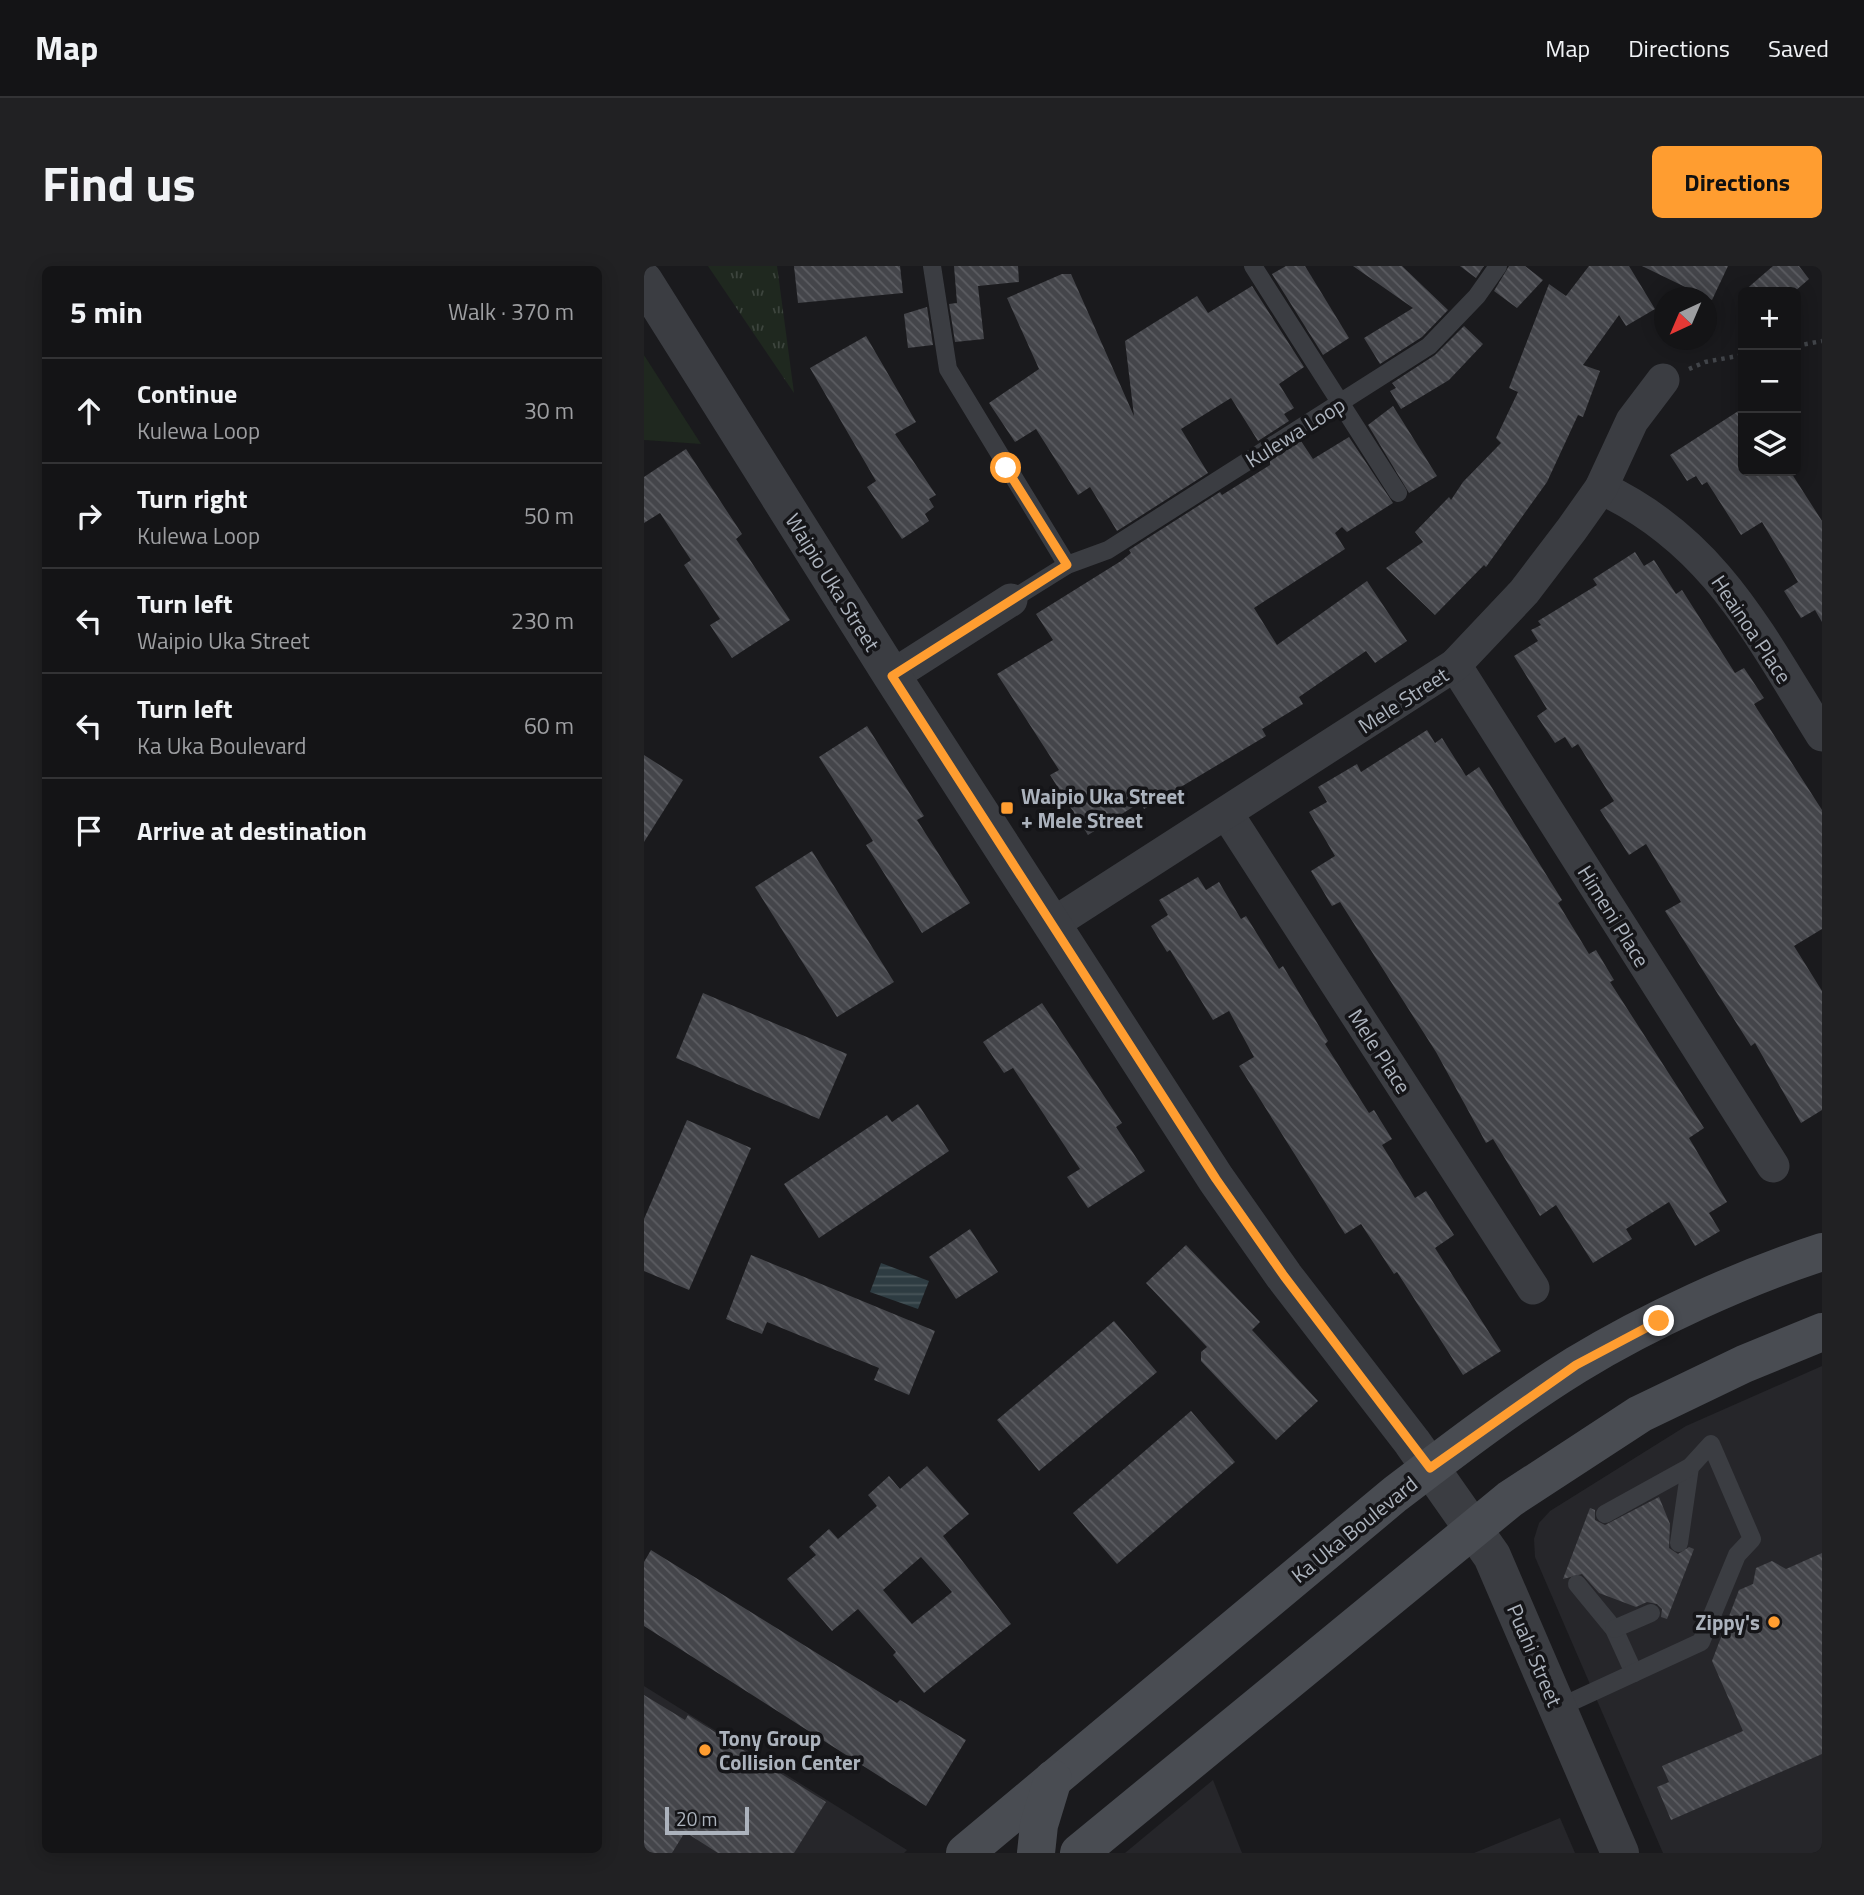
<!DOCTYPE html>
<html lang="en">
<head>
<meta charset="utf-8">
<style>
  body { margin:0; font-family:"Titillium Web",sans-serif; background:#212123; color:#f1f3f6 }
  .controls { position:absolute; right:21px; top:21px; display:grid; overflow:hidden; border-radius:10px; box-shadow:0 4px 18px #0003 }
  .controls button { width:63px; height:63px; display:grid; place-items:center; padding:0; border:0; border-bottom:2px solid #333335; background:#141416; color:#f1f3f6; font:35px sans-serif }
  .compass { position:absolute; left:1010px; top:21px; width:63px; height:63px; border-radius:50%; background:#141416; box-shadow:0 4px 18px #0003; rotate:224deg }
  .scale { position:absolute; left:21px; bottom:18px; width:84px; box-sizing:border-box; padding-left:7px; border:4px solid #acb3bd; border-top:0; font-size:19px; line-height:24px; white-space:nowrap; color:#acb3bd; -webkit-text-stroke:5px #151518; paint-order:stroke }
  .stop { position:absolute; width:21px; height:21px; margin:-16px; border:5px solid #ff9d30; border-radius:50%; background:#fff }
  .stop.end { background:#ff9d30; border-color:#fff; box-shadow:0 2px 7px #0008 }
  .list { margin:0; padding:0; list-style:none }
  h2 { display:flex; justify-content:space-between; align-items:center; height:91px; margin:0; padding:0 28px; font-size:30px }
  h2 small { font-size:23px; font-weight:400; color:#9d9ea1 }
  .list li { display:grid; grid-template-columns:46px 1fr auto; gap:21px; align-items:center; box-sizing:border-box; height:105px; padding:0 28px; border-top:2px solid #333335 }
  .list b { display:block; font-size:26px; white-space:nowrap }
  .list p { margin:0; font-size:23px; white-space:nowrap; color:#9d9ea1 }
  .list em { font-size:23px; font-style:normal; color:#9d9ea1 }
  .icon { flex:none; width:38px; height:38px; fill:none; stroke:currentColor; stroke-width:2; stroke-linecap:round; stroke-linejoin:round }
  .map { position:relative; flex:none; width:1178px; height:1587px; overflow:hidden; border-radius:10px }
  header { display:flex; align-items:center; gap:42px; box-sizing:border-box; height:98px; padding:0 35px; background:#141416; border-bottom:2px solid #333335 }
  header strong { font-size:33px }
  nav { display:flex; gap:38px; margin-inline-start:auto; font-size:24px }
  .intro { display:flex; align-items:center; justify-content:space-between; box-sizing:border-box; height:168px; padding:0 42px }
  h1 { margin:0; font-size:49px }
  .button { padding:18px 32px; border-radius:10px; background:#ff9d30; color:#111; font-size:24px; font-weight:700 }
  main { display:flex; gap:42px; padding:0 42px }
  aside { flex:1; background:#141416; border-radius:10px; box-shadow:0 4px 18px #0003 }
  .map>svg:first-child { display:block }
  .built { fill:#26262a }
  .grass { fill:#1f281f }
  .park { fill:url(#park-tufts) }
  .water { fill:url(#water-rules) }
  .building { fill:url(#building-back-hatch); fill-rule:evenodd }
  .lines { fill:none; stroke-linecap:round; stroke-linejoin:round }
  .path { stroke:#414449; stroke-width:4.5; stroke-dasharray:3.5 5; stroke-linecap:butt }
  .service { stroke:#3b3d42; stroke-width:18 }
  .minor { stroke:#3b3d42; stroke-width:33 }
  .tertiary { stroke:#3b3d42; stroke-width:38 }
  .secondary { stroke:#494c52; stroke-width:38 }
  .route { stroke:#ff9d30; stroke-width:9 }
  .poi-dot { fill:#ff9d30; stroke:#151518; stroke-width:2.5 }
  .labels { text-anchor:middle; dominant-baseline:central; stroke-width:7; stroke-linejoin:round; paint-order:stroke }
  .street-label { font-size:21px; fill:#acb3bd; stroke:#151518 }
  .poi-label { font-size:21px; font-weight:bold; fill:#acb3bd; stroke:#151518; text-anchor:start }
</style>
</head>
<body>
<header>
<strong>Map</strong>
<nav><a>Map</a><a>Directions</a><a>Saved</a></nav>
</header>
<div class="intro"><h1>Find us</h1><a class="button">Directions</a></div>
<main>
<aside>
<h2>5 min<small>Walk · 370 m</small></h2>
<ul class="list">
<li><svg class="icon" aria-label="ahead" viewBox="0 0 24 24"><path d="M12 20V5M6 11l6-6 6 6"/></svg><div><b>Continue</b><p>Kulewa Loop</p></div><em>30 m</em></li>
<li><svg class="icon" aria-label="right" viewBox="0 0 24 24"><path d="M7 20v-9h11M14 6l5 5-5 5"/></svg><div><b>Turn right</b><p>Kulewa Loop</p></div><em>50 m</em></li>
<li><svg class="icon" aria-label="left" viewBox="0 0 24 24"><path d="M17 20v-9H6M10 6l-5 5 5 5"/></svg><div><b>Turn left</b><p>Waipio Uka Street</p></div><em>230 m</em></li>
<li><svg class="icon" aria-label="left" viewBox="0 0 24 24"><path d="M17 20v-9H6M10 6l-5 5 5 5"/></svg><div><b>Turn left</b><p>Ka Uka Boulevard</p></div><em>60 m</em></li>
<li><svg class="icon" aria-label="arrive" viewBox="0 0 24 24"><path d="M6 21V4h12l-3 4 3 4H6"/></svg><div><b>Arrive at destination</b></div></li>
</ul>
</aside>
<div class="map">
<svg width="1178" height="1587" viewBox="0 0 1178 1587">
  <defs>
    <pattern id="park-tufts" width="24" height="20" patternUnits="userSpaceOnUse" patternTransform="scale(1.75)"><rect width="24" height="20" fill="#1f281f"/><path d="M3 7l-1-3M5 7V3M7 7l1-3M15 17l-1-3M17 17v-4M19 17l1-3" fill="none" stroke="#3d453e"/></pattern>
    <pattern id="water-rules" width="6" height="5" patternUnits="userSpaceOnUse" patternTransform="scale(1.75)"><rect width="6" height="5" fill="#2e3c42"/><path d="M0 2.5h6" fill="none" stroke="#4a565b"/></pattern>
    <pattern id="building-back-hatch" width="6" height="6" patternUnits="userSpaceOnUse" patternTransform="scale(1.75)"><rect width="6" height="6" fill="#44454a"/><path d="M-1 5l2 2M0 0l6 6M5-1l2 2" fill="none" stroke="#5c5d62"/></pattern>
  </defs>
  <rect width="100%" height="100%" fill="#1a1a1d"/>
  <!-- built -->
  <g class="built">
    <path d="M 1178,1100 L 1178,1587 L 1019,1587 L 891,1291 L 890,1273 L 895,1257 L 906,1245 L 1042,1160 Z"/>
    <path d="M 0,1420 L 263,1584 L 260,1587 L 0,1587 Z"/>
    <path d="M 569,1514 L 598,1587 L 481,1587 Z"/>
    <path d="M 916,1552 L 931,1587 L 830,1587 Z"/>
  </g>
  <!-- grass -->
  <path class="grass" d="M 0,89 L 57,178 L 0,174 Z"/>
  <!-- park -->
  <path class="park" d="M 64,0 L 133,0 L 150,127 Z"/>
  <!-- water -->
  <path class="water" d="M 237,997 L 285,1015 L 274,1043 L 226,1026 Z"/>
  <!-- building -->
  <g class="building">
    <path d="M 150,0 L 256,0 L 259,27 L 154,37 Z"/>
    <path d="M 310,0 L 374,0 L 375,16 L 334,20 L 340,73 L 311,76 L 305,38 L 313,37 Z"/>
    <path d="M 642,0 L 661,0 L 705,72 L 679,89 L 628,8 Z"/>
    <path d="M 709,0 L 758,0 L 804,44 L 778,71 L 736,98 L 720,72 L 769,42 Z"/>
    <path d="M 816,0 L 840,0 L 832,12 Z"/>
    <path d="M 865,0 L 881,0 L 899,14 L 873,42 L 850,25 Z"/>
    <path d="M 945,0 L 985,0 L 1011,43 L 982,60 L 975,49 L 939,99 L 956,105 L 939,151 L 934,149 L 903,216 L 842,301 L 840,299 L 791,349 L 742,302 L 779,276 L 771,266 L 805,231 L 807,234 L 819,216 L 857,177 L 852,172 L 874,126 L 865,122 L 905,18 L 922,30 Z"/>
    <path d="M 998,0 L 1084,0 L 1068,34 Z"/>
    <path d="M 1129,0 L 1155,0 L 1165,13 L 1150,26 L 1099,26 Z"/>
    <path d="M 418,8 L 427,8 L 490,150 L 481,75 L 553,30 L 564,47 L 608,20 L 660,101 L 635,118 L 650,142 L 640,148 L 645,155 L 614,175 L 587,132 L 537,163 L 564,207 L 473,265 L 446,221 L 434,229 L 392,163 L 371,176 L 345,137 L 395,103 L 363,32 Z"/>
    <path d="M 283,41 L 289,79 L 264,82 L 260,48 Z"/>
    <path d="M 820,60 L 839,78 L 805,114 L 757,143 L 746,125 L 752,122 L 748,117 L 791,89 Z"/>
    <path d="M 222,70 L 272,156 L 251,168 L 292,229 L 285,233 L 290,241 L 281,248 L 285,255 L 258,273 L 223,221 L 232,215 L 166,102 Z"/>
    <path d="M 749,140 L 793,210 L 765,227 L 724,159 Z"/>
    <path d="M 1099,142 L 1099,205 L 1146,205 L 1178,255 L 1178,356 L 1171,344 L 1157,352 L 1140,325 L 1154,316 L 1118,256 L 1097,269 L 1063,216 L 1058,219 L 1052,210 L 1043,215 L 1026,189 Z"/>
    <path d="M 705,171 L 749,237 L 703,266 L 698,261 L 691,267 L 701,283 L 610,342 L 633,379 L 723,315 L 763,375 L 731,397 L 722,385 L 655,431 L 659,438 L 618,463 L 622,470 L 500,543 L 497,536 L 444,569 L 406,509 L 415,504 L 353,408 L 409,374 L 392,348 L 477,295 L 487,287 L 485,284 L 576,226 L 578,229 L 626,199 L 626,194 L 657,175 L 669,193 Z"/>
    <path d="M 42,183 L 98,268 L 92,273 L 146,354 L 88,392 L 66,359 L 76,353 L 40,299 L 47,294 L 16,247 L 0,257 L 0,211 Z"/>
    <path d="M 991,286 L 1000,300 L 1010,294 L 1032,328 L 1038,324 L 1091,407 L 1100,402 L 1120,432 L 1110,438 L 1178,544 L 1178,663 L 1150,680 L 1178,725 L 1178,844 L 1157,857 L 1111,777 L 1107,780 L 1021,645 L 1037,636 L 1002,578 L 985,589 L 956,544 L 970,535 L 934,478 L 928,482 L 921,471 L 911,477 L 893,450 L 903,443 L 870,390 L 894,375 L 887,364 L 897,359 L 894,355 L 953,319 L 949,313 Z"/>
    <path d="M 223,460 L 280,550 L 273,554 L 326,637 L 278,667 L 222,579 L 229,575 L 175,491 Z"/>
    <path d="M 783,464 L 791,477 L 798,472 L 822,510 L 835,501 L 918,634 L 914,637 L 945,688 L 952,684 L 970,714 L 966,716 L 1060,862 L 1045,872 L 1083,936 L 1065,947 L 1076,965 L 1051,980 L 1025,936 L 982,963 L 988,973 L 949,997 L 912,939 L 896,950 L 849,873 L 842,877 L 792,786 L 696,636 L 688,640 L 667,605 L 691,590 L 665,546 L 683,536 L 674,521 L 713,498 L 717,506 Z"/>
    <path d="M 0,489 L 39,514 L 0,576 Z"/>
    <path d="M 168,585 L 250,716 L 193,751 L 111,621 Z"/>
    <path d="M 554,611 L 562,624 L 575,616 L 597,653 L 602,650 L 635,703 L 639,700 L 684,775 L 681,778 L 725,847 L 730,844 L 748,873 L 738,879 L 771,932 L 782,925 L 810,969 L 791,982 L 857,1085 L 819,1109 L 753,1006 L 750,1008 L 717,958 L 701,968 L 595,800 L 610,791 L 585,745 L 569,754 L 526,684 L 523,686 L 507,660 L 524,649 L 515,634 Z"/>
    <path d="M 59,727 L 203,788 L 175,853 L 32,792 Z"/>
    <path d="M 398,737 L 478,857 L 472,861 L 501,905 L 444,942 L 423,911 L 436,903 L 369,802 L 360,807 L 339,776 Z"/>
    <path d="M 274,838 L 305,885 L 175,972 L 140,918 L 243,849 L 248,856 Z"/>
    <path d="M 43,854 L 107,882 L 45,1024 L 0,1005 L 0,953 Z"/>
    <path d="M 326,963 L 354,1006 L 312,1033 L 285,991 Z"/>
    <path d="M 542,979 L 616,1056 L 608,1064 L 674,1135 L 632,1174 L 557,1095 L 557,1086 L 563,1081 L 502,1017 Z"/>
    <path d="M 107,989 L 291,1065 L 265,1129 L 230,1114 L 235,1102 L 123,1056 L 118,1068 L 82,1053 Z"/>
    <path d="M 470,1055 L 513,1106 L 395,1205 L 353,1154 Z"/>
    <path d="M 547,1145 L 591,1196 L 473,1298 L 429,1247 Z"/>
    <path d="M 283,1200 L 325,1248 L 299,1270 L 367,1358 L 280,1427 L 249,1389 L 252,1386 L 214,1343 L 188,1365 L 143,1313 L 172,1289 L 165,1281 L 185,1263 L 194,1273 L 233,1240 L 224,1229 L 245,1210 L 256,1223 ZM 277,1291 L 308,1326 L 268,1358 L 239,1324 Z"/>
    <path d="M 1015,1231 L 1026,1258 L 1025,1282 L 1034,1288 L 1045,1281 L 1050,1283 L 1023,1353 L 1017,1351 L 1018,1343 L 1013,1338 L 1003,1336 L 992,1341 L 955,1327 L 938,1308 L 919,1313 L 946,1242 L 951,1244 L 951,1254 L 961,1259 Z"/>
    <path d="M 7,1284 L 253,1437 L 256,1434 L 322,1474 L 282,1540 L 0,1360 L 0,1296 Z"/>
    <path d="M 1178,1287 L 1178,1488 L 1027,1554 L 1013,1521 L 1025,1516 L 1018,1500 L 1099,1465 L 1068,1395 L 1095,1324 L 1109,1318 L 1112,1302 L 1128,1295 L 1142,1303 Z"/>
    <path d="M 0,1429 L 41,1454 L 44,1449 L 182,1536 L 150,1587 L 74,1587 L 41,1566 L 28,1587 L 0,1587 Z"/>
  </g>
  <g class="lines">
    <!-- path -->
    <g class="path">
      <path d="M 1152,80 L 1178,75"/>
      <path d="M 1045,103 L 1061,96 L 1099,89"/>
    </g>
    <!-- service -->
    <g class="service">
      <path d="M 288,0 L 304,103 L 423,299"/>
      <path d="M 609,0 L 754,227"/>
      <path d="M 367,334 L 423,299 L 464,284 L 785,80 L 833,30 L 854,0"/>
      <path d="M 1035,1277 L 1046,1201"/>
      <path d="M 933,1318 L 970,1363 L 990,1407"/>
      <path d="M 970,1363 L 1007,1347"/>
      <path d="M 914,1442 L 1057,1376 L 1093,1289 L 1108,1273 L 1067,1178 L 1046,1201 L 961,1248"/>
    </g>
    <!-- minor -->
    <g class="minor">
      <path d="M 957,222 C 1070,275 1114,367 1178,469"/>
      <path d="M 811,399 L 1129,900"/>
      <path d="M 248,410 L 367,334"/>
      <path d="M 583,548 L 889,1022"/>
      <path d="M 407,659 L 811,399 L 880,326 L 928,263 L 957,222 L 988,155 L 1019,114"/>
    </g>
    <!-- tertiary -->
    <path class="tertiary" d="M 0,15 L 248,410 L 572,913 L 640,1010 L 768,1176 L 848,1290 L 976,1587"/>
    <!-- secondary -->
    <g class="secondary">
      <path d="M 321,1587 L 750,1229 C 809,1184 869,1138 932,1099 C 1004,1055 1098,1012 1178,986"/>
      <path d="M 392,1587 L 395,1559 L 409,1513"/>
      <path d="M 435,1587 L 866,1233 L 996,1148 L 1100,1098 L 1178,1066"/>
    </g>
  </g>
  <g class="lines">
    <!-- route -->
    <path class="route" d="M 362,202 L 423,299 L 248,410 L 572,913 L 640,1010 L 786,1202 L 932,1099 L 1015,1055"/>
  </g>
  <!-- markers -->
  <g class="poi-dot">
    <rect x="356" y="535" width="14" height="14" rx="3.5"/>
    <circle cx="1130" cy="1356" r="7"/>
    <circle cx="61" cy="1484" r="7"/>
  </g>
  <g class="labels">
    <!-- street labels -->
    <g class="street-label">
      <text transform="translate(651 166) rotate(-32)">Kulewa Loop</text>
      <text transform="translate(189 316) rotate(58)">Waipio Uka Street</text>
      <text transform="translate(1108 363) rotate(56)">Heainoa Place</text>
      <text transform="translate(759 434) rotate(-33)">Mele Street</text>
      <text transform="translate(970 650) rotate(58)">Himeni Place</text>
      <text transform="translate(736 785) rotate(57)">Mele Place</text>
      <text transform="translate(710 1263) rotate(-39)">Ka Uka Boulevard</text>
      <text transform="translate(891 1389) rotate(67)">Puahi Street</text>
    </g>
    <!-- poi labels -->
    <g class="poi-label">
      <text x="377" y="530">Waipio Uka Street<tspan x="377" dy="24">+ Mele Street</tspan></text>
      <text x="1116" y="1356" text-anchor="end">Zippy's</text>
      <text x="75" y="1472">Tony Group<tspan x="75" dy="24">Collision Center</tspan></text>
    </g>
  </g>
</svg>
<div class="controls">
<button>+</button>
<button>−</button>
<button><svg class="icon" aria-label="layers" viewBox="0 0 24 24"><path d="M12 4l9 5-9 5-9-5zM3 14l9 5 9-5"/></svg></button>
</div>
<svg class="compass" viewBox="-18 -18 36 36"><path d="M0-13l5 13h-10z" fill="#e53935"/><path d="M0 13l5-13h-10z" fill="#9d9ea1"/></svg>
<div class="scale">20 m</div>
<div class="stop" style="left:362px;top:202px"></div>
<div class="stop end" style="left:1015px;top:1055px"></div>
</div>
</main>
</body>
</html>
